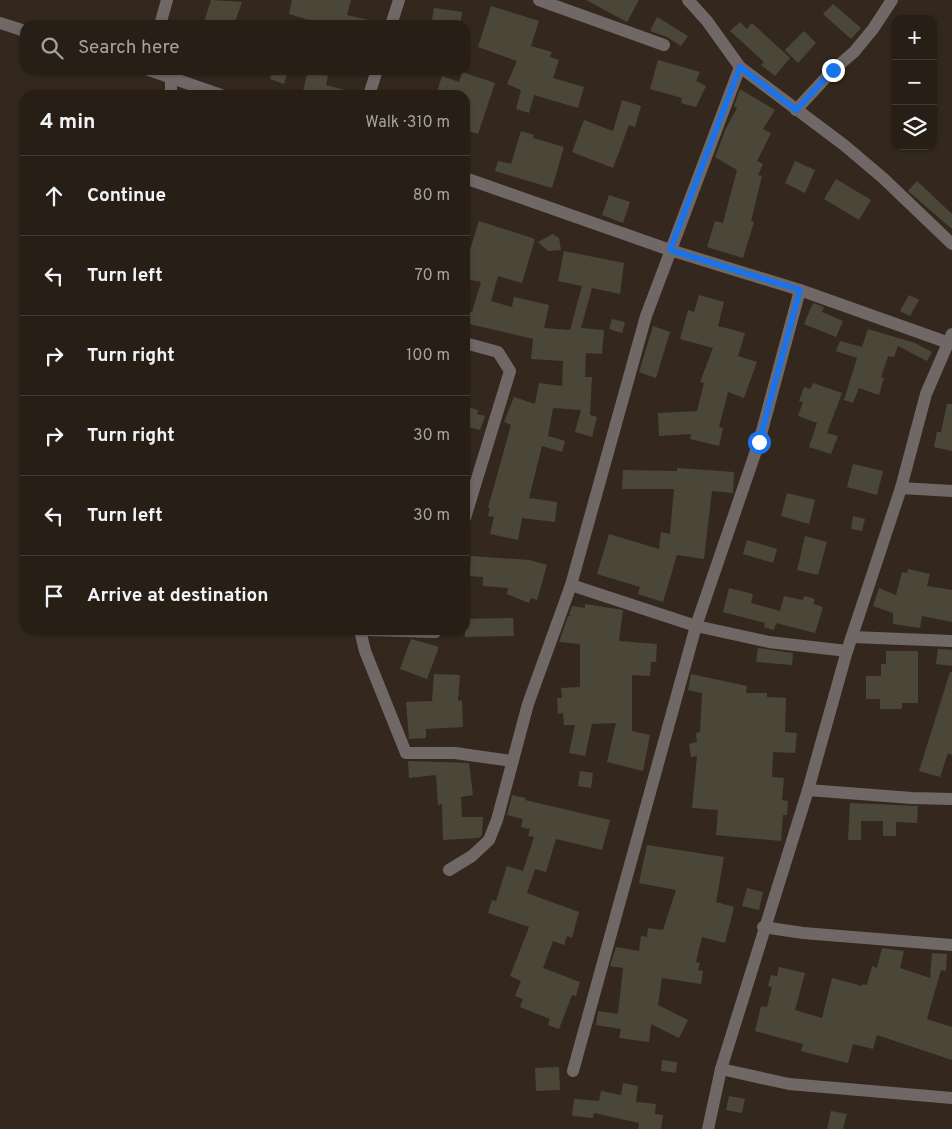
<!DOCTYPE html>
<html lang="en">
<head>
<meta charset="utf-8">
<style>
  body { margin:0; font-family:Overpass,sans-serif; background:#332b23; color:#f1f3f6 }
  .controls { position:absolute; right:15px; top:15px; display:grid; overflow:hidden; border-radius:10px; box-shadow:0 1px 4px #0004 }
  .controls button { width:45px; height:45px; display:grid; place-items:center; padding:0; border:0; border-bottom:1px solid #433c35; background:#271e16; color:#f1f3f6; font:25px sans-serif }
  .stop { position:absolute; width:15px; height:15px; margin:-11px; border:4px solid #1a73e8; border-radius:50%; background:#fff }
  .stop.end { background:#1a73e8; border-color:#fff; box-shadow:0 1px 5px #0008 }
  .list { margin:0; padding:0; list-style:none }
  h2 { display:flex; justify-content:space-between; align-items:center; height:65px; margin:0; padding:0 20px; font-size:21px }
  h2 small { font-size:16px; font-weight:400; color:#a4a2a1 }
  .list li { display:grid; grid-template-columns:32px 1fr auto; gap:15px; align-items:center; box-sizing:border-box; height:80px; padding:0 20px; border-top:1px solid #433c35 }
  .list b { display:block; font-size:19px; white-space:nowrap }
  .list em { font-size:16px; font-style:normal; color:#a4a2a1 }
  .icon { flex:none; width:28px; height:28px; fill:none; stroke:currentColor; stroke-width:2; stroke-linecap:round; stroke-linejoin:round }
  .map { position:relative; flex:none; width:952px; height:1129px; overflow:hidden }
  .search { position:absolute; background:#271e16; box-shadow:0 1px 4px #0004; left:20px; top:20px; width:450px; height:55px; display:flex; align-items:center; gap:12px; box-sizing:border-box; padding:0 18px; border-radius:15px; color:#a4a2a1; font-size:19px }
  .panel { position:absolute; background:#271e16; box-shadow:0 1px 4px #0004; left:20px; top:90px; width:450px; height:545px; border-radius:15px }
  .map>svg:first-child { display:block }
  .building { fill:#4b4738 }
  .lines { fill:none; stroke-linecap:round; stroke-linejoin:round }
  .minor { stroke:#706866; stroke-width:12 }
  .route { stroke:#1a73e8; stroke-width:6 }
</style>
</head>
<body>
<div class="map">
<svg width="952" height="1129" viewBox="0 0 952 1129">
  <rect width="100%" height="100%" fill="#34281e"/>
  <!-- building -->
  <g class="building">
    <path d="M 211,0 L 242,2 L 234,25 L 203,25 Z"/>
    <path d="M 292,0 L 351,0 L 347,15 L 373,21 L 372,25 L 318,25 L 319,23 L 289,14 Z"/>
    <path d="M 586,0 L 639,0 L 627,22 Z"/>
    <path d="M 833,4 L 861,28 L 851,39 L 823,14 Z"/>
    <path d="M 491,6 L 539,21 L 531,46 L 552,52 L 550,57 L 559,60 L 553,78 L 584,87 L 578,108 L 534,95 L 529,113 L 516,109 L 521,90 L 507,84 L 517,61 L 478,47 Z"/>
    <path d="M 434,8 L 462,12 L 460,25 L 431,25 Z"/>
    <path d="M 657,17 L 688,36 L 681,46 L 667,37 L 650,31 Z"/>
    <path d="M 740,22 L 747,29 L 752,23 L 790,58 L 775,76 L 761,65 L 764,62 L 730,31 Z"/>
    <path d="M 804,31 L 816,43 L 798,63 L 785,50 Z"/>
    <path d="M 658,60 L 700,72 L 696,81 L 706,86 L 696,107 L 681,103 L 682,98 L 650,89 Z"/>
    <path d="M 273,70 L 288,70 L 284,84 L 270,79 Z"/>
    <path d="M 308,71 L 328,76 L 326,85 L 349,91 L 348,95 L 302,95 Z"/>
    <path d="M 462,72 L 495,83 L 478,134 L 465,130 L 465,95 L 436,95 L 442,76 L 459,82 Z"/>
    <path d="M 740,89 L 775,110 L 763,129 L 771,133 L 757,161 L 763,164 L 758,175 L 762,176 L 751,221 L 754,222 L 743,258 L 707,247 L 715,221 L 723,223 L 737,170 L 715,157 L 726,128 L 737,108 L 734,106 Z"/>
    <path d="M 622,100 L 641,106 L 635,127 L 629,125 L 613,168 L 572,152 L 584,120 L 613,131 Z"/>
    <path d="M 521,131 L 534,135 L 533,138 L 564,147 L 552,188 L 495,171 L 498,161 L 511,164 Z"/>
    <path d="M 795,161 L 815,170 L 805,193 L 785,183 Z"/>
    <path d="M 836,179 L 871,200 L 859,220 L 824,199 Z"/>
    <path d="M 917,181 L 952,214 L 952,229 L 908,191 Z"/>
    <path d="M 609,195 L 630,202 L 623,223 L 602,215 Z"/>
    <path d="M 479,221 L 535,239 L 522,283 L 498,276 L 491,301 L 512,307 L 514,297 L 549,305 L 544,328 L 570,330 L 582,286 L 558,281 L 564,251 L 624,263 L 620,294 L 592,288 L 581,328 L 604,330 L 602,354 L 586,353 L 585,377 L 592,377 L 590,415 L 597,417 L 592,437 L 575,432 L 581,410 L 553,408 L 548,436 L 565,441 L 562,452 L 542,446 L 529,498 L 557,502 L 555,522 L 522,518 L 518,540 L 490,534 L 494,517 L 488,516 L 490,508 L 488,508 L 511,425 L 504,422 L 514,397 L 535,404 L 539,383 L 562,386 L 563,361 L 531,359 L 533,339 L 465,323 L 469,311 L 472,312 L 481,282 L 465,279 L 465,255 L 468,256 Z"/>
    <path d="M 553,234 L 559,238 L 561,250 L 548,251 L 538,242 Z"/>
    <path d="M 699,295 L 724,302 L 718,326 L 745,333 L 738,356 L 757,362 L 744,398 L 728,392 L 719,427 L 723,428 L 719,446 L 690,439 L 691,434 L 659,436 L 658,413 L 697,411 L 704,383 L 700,382 L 713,348 L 680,339 L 688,310 L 694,312 Z"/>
    <path d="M 909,295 L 919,300 L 910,316 L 900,311 Z"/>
    <path d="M 813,303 L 824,307 L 822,312 L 843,321 L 836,337 L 804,324 Z"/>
    <path d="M 612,319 L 625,322 L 622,333 L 609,329 Z"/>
    <path d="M 653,326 L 670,332 L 656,378 L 639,372 Z"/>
    <path d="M 868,329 L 915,343 L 932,352 L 927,361 L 898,346 L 894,357 L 888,356 L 881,377 L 884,378 L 879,395 L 859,388 L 853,403 L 844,400 L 857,358 L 836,351 L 840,341 L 862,347 Z"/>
    <path d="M 813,383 L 842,393 L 827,433 L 838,436 L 831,454 L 809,447 L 817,423 L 798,416 L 803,402 L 799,401 L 804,387 L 810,389 Z"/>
    <path d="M 947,404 L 952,404 L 952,451 L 934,447 L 937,432 L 941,432 Z"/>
    <path d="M 465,406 L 478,410 L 477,414 L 485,416 L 480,430 L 465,426 Z"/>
    <path d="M 853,464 L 883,471 L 877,495 L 847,487 Z"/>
    <path d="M 677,468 L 734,472 L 733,493 L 712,491 L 704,559 L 677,555 L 663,602 L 638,594 L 640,587 L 597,574 L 609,534 L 659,549 L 661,532 L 670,534 L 674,489 L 622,489 L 623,470 L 677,471 Z"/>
    <path d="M 787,493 L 815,500 L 809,524 L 781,516 Z"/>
    <path d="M 853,516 L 865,519 L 862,531 L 851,529 Z"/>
    <path d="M 805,536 L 827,542 L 818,575 L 797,570 Z"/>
    <path d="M 747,540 L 777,549 L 773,563 L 743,554 Z"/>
    <path d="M 471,556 L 530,560 L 547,565 L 537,600 L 531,598 L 529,603 L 507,594 L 508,588 L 483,586 L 483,577 L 469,576 Z"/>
    <path d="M 908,569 L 930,574 L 927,586 L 952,590 L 952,622 L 922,616 L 920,628 L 893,624 L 893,613 L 873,606 L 879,588 L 896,595 L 902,572 L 907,573 Z"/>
    <path d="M 729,588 L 753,594 L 751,603 L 780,611 L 784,596 L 803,600 L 804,596 L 815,599 L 813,604 L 823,607 L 815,633 L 776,623 L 774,630 L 764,627 L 765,623 L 723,612 Z"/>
    <path d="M 585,604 L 623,610 L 619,641 L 657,644 L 656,662 L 651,662 L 650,676 L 632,675 L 632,731 L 650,735 L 643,771 L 607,762 L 616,723 L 592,724 L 585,756 L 569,753 L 575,725 L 564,725 L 563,713 L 558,714 L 557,698 L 562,698 L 561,688 L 580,687 L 580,644 L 559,642 L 568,616 L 572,616 L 569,615 L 572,606 L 585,608 Z"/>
    <path d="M 513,618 L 514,636 L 465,637 L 465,619 Z"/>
    <path d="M 411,639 L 439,647 L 427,679 L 400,669 Z"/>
    <path d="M 758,648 L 793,653 L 792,665 L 756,662 Z"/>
    <path d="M 938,649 L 952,650 L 952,666 L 936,664 Z"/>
    <path d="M 886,651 L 918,651 L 918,703 L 902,703 L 902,709 L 880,709 L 880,699 L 866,699 L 866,676 L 881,676 L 881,664 L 886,664 Z"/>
    <path d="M 950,672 L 952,672 L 952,755 L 948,753 L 940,777 L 919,771 Z"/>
    <path d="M 434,674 L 460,675 L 458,701 L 462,700 L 463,727 L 426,729 L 426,738 L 409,739 L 406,702 L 432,701 Z"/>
    <path d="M 691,674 L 747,686 L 746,693 L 767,693 L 767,697 L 786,698 L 785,732 L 797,733 L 795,753 L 773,752 L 772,777 L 784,778 L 782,800 L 788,801 L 787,815 L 783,815 L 781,841 L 716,835 L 718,810 L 692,808 L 697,756 L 691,757 L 689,744 L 697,742 L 696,733 L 700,732 L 702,693 L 688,690 Z"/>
    <path d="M 408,761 L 469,763 L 473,795 L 461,797 L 462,817 L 483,817 L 482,835 L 479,838 L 443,840 L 442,804 L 438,805 L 436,775 L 409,778 Z"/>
    <path d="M 580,771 L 593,773 L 591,788 L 578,786 Z"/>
    <path d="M 512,795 L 526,798 L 525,800 L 610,820 L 602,850 L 556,839 L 546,872 L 535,869 L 527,893 L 579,912 L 572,938 L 567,936 L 564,945 L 553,941 L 543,968 L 580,982 L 576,996 L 572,995 L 559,1029 L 548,1025 L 550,1019 L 520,1007 L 523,999 L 515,996 L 521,981 L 510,976 L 529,927 L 488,913 L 492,900 L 496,901 L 507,866 L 523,871 L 534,837 L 528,836 L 530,829 L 521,827 L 523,819 L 507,815 Z"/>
    <path d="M 850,803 L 918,806 L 917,823 L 896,822 L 896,836 L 883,836 L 883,821 L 861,821 L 861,840 L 848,840 Z"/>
    <path d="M 647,845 L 724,857 L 716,902 L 734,907 L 725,943 L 702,937 L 696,962 L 700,963 L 698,970 L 703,971 L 701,984 L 662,978 L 658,1005 L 688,1020 L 679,1038 L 651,1024 L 649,1042 L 619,1038 L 621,1029 L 596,1025 L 598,1011 L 618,1014 L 623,968 L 610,966 L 616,947 L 639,951 L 641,936 L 647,937 L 648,928 L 663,930 L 676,890 L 639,883 Z"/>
    <path d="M 747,888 L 763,892 L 759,910 L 742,906 Z"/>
    <path d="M 882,948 L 904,951 L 900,968 L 930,978 L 932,953 L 947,954 L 946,971 L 941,970 L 927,1019 L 952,1027 L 952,1060 L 877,1035 L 873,1049 L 853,1044 L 848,1063 L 801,1051 L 803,1044 L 755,1031 L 761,1006 L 767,1007 L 772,987 L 768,986 L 771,975 L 777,976 L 779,967 L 805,973 L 795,1010 L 822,1018 L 832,978 L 862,986 L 862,984 L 867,985 L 872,966 L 877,968 Z"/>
    <path d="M 662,1060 L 677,1062 L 676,1073 L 661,1071 Z"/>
    <path d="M 559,1067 L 560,1090 L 536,1091 L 535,1068 Z"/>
    <path d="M 623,1083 L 638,1086 L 636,1102 L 656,1104 L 655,1114 L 663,1115 L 661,1129 L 638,1129 L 639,1123 L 594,1113 L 593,1118 L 572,1116 L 574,1099 L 599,1101 L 601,1091 L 621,1095 Z"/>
    <path d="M 729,1096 L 745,1099 L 742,1113 L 726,1110 Z"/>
    <path d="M 831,1111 L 847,1114 L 843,1129 L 827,1129 Z"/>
  </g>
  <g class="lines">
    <!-- minor -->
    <g class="minor">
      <path d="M 539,0 L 664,45"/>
      <path d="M 688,0 L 707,21 L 740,67 L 844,145 L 883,178 L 952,244"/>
      <path d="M 0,23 L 25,31"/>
      <path d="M 160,25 L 167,0"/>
      <path d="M 391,25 L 399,0"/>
      <path d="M 149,70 L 221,95"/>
      <path d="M 171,78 L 171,95"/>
      <path d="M 369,95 L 377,70"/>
      <path d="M 796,110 L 833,70 L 854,52 L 873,29 L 892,0"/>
      <path d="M 465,178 L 670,250 L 800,290 L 949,343"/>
      <path d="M 465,343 L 498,352 L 510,371 L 465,518"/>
      <path d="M 901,488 L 952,491"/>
      <path d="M 571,585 L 696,626 L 769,642 L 847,651"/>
      <path d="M 360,630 L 365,651 L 406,753 L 455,753 L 512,761"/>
      <path d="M 368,630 L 435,632 L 436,630"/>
      <path d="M 852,637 L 952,641"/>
      <path d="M 808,790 L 912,798 L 952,799"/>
      <path d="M 449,870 L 472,856 L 489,840 L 497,820 L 528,704 L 571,585 L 646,316 L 740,67"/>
      <path d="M 763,927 L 803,933 L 952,945"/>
      <path d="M 721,1069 L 789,1084 L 952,1098"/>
      <path d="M 573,1071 L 696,626 L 759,442 L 800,290"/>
      <path d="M 708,1129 L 721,1069 L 808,790 L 847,651 L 901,488 L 926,394 L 952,334"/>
    </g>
  </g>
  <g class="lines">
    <!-- route -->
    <path class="route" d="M 759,442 L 800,290 L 670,250 L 740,67 L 796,110 L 833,70"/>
  </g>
</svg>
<div class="controls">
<button>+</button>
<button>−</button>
<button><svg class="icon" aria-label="layers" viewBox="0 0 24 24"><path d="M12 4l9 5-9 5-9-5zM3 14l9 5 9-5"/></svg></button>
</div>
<div class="stop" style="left:759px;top:442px"></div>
<div class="stop end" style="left:833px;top:70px"></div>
<div class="search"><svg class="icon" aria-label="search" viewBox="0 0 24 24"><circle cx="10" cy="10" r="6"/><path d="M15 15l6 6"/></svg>Search here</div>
<section class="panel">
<h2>4 min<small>Walk · 310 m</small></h2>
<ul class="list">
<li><svg class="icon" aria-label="ahead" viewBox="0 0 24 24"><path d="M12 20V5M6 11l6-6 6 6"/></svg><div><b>Continue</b></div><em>80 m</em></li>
<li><svg class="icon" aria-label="left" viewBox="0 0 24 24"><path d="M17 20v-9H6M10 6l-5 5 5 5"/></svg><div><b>Turn left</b></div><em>70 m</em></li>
<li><svg class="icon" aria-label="right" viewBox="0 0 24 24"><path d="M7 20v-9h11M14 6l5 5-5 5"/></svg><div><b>Turn right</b></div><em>100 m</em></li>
<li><svg class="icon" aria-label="right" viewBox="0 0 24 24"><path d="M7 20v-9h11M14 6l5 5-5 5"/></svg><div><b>Turn right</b></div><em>30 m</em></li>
<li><svg class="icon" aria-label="left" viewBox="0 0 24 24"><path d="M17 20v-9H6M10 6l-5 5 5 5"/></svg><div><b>Turn left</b></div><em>30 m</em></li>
<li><svg class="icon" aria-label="arrive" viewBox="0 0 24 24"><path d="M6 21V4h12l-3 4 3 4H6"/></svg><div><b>Arrive at destination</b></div></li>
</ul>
</section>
</div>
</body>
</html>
